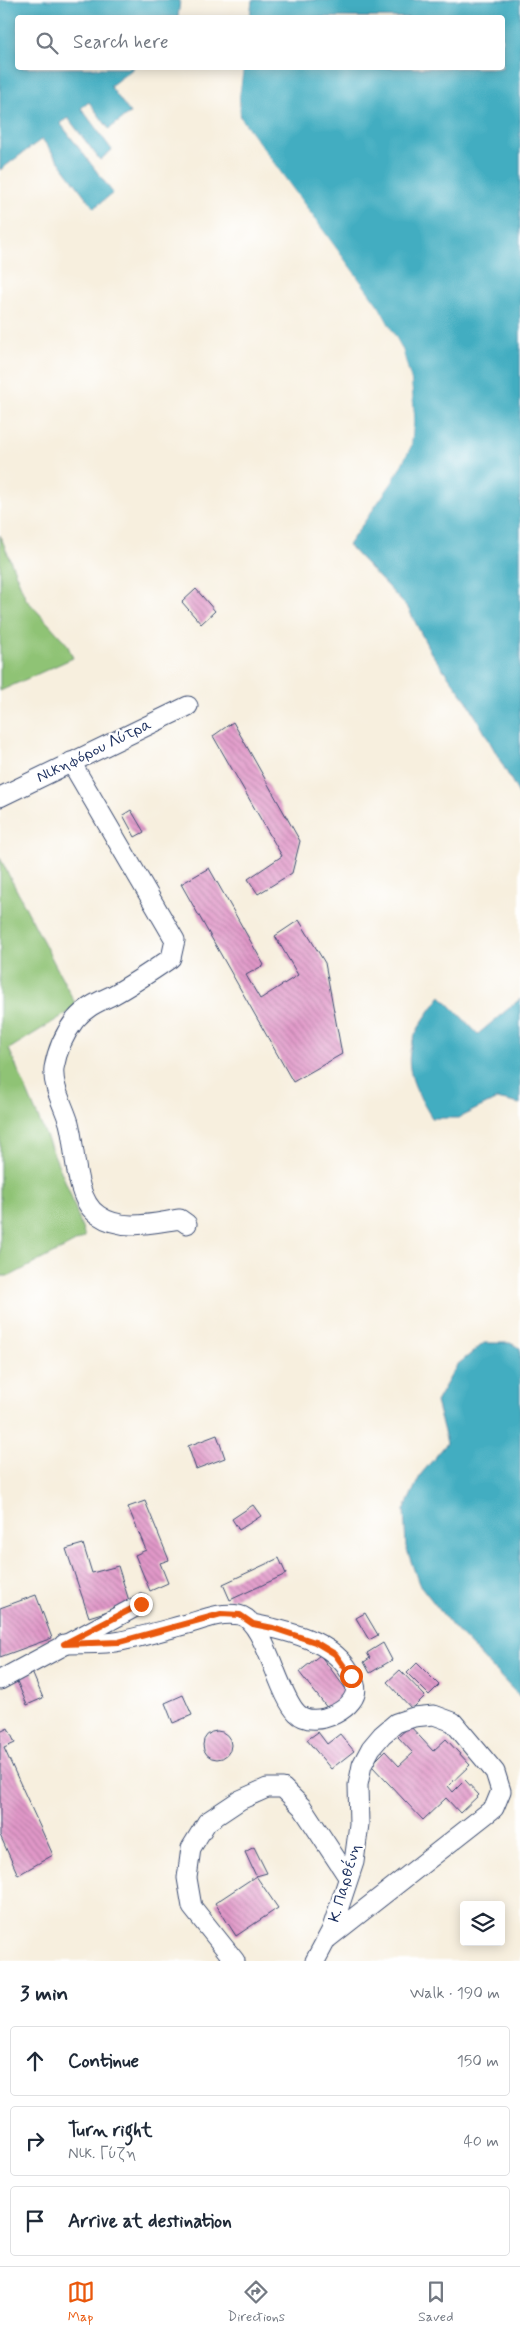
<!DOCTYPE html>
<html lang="en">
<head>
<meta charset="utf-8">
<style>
  body { margin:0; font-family:Mynerve,sans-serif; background:#f2f2f3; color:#1f2937 }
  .controls { position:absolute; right:15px; bottom:15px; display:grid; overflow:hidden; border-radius:5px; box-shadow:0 2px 12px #0003 }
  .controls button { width:45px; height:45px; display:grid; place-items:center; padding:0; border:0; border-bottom:1px solid #e0e1e3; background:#fff; color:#1f2937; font:25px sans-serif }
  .stop { position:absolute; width:15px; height:15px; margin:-11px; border:4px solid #ea580c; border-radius:50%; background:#fff }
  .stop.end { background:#ea580c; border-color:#fff; box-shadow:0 1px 5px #0008 }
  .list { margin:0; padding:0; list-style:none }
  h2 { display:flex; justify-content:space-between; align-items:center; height:65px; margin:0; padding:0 20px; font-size:21px }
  h2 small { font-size:16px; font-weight:400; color:#747a83 }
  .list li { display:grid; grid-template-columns:32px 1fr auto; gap:15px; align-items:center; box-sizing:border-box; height:70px; margin:0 10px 10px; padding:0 10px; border:1px solid #e0e1e3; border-radius:5px }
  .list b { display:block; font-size:19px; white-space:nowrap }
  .list p { margin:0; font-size:16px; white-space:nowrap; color:#747a83 }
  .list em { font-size:16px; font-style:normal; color:#747a83 }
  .icon { flex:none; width:28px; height:28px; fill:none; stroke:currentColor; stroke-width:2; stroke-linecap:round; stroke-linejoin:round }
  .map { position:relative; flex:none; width:520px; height:1961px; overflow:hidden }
  .search { position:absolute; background:#fff; box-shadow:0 2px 12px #0003; left:15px; right:15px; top:15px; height:55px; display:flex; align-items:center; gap:12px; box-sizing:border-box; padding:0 18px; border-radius:5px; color:#747a83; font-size:19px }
  .sheet { height:305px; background:#fff }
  nav { display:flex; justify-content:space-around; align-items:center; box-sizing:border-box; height:70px; border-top:1px solid #e0e1e3; background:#fff; font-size:14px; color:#747a83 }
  nav a { display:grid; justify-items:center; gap:2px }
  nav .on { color:#ea580c }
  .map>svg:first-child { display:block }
  .grass { fill:#8fc374; stroke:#557969 }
  .water { fill:#42adc1; stroke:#2e6e90 }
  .pier { fill:#f7efde }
  .building { fill:url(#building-back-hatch) }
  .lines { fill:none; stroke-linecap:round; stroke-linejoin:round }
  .minor-casing { stroke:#3c4c71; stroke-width:21 }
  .minor { stroke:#fff; stroke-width:19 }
  .route { stroke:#ea580c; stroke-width:6 }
  .labels { text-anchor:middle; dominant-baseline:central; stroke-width:4.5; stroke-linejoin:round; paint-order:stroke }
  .street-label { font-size:16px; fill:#1b2f5e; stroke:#fff }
</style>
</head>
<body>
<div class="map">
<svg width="520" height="1961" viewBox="0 0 520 1961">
  <defs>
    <pattern id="building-back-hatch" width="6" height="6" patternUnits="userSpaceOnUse" patternTransform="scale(1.25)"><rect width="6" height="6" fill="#e198c8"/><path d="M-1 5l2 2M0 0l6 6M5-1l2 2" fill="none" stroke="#b67ca6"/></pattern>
  </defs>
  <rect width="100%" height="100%" fill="#fff"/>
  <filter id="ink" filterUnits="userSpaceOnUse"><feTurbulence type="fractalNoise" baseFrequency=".02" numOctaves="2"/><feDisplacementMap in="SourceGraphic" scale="10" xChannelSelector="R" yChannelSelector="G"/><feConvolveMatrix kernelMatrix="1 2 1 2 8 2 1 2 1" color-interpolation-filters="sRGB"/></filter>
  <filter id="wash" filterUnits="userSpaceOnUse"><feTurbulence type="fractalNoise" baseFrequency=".0096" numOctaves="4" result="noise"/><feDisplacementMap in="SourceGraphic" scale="20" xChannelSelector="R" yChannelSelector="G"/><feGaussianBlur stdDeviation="1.12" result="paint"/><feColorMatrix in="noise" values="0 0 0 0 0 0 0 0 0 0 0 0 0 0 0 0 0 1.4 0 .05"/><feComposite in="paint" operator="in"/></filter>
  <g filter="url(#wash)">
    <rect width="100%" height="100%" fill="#f7efde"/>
    <!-- grass -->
    <g class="grass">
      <path d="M 0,535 L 26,599 L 67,644 L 73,658 L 0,691 Z"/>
      <path d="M 0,858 L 77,1007 L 9,1049 L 69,1190 L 85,1237 L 10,1276 L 0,1276 Z"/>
    </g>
    <!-- water -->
    <g class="water">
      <path d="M 0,0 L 180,0 L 178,17 L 18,18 L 18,68 L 134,68 L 110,86 L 130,113 L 109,129 L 89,102 L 81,108 L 112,150 L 100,160 L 68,118 L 60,123 L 113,193 L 94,208 L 42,139 L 0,170 Z"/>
      <path d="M 252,0 L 520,0 L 520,796 L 467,701 L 431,653 L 408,608 L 348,545 L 392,482 L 411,446 L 414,415 L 411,381 L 402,349 L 379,307 L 240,117 L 239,97 L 243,68 L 502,68 L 502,18 L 250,17 Z"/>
      <path d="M 441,996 L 478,1034 L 520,999 L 520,1104 L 497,1099 L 458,1118 L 432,1118 C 399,1065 402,1045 441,996 Z"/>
      <path d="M 484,1343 L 510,1343 L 520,1348 L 520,1697 L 453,1627 L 419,1584 L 406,1547 L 404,1510 L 421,1474 L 447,1443 L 436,1402 L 457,1365 Z"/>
    </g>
    <!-- pier -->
    <path class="pier" d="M 241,68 L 243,68 L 239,97 L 240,117 L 379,307 L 402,349 L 411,381 L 414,415 L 411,446 L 392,482 L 346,547 L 346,543 L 390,481 L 409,446 L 412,415 L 409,381 L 400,350 L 377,308 L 237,119 L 237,97 Z"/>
    <g id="blocks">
      <!-- building -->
      <g class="building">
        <path d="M 196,589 L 215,611 L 201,624 L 182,602 Z"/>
        <path d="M 233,722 L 300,841 L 292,873 L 258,894 L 248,879 L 282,856 L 213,736 Z"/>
        <path d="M 131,810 L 144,832 L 135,837 L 123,815 Z"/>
        <path d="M 209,868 L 264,965 L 246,975 L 260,999 L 298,975 L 275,936 L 299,920 L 325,963 L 342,1054 L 293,1082 L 181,884 Z"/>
        <path d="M 217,1435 L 225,1458 L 196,1469 L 188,1446 Z"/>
        <path d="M 145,1501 L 169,1560 L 160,1563 L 168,1583 L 150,1591 L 135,1555 L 146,1550 L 128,1507 Z"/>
        <path d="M 253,1505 L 261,1516 L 239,1530 L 232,1519 Z"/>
        <path d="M 83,1544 L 92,1573 L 118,1566 L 130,1604 L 89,1617 L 66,1549 Z"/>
        <path d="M 279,1558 L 286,1574 L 230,1600 L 223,1584 Z"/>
        <path d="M 36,1595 L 52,1638 L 0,1657 L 0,1608 Z"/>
        <path d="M 365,1613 L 378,1635 L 369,1640 L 356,1618 Z"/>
        <path d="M 383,1643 L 392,1660 L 370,1673 L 364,1662 L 370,1658 L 367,1653 Z"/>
        <path d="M 320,1655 L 349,1693 L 328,1709 L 299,1672 Z"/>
        <path d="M 417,1663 L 439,1685 L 429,1695 L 407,1673 Z"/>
        <path d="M 400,1670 L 425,1696 L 412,1709 L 387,1682 Z"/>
        <path d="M 32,1672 L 43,1698 L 27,1705 L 16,1679 Z"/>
        <path d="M 183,1695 L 192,1715 L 173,1723 L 165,1703 Z"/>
        <path d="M 410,1726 L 433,1751 L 446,1739 L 470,1765 L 448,1786 L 453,1792 L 465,1780 L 479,1795 L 460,1813 L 446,1798 L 423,1820 L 371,1765 L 385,1751 L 399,1766 L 413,1753 L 398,1737 Z"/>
        <path d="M 8,1728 L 15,1743 L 4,1748 L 53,1855 L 18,1875 L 0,1835 L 0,1732 Z"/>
        <circle cx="217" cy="1745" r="14"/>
        <path d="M 318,1732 L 327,1744 L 340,1734 L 354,1751 L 331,1769 L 307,1740 Z"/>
        <path d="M 254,1847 L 267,1873 L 256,1876 L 278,1908 L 236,1936 L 215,1903 L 256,1876 L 245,1852 Z"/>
      </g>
    </g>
  </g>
  <g filter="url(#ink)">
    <use href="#blocks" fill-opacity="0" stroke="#3c4c71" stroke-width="1"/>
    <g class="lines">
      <!-- minor casing -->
      <g class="minor-casing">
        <g id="minor">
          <path d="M 71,762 L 175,940 L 171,958 C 152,971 133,984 113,995 C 98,1002 86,1007 75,1020 C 65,1033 57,1051 54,1068 C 52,1087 64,1106 69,1123 C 76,1149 74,1199 98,1215 C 122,1232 153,1223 180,1219 L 187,1224"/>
          <path d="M 0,797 L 188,706"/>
          <path d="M 64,1644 C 83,1643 103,1645 121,1641 C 144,1636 168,1629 191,1623 C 207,1618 222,1612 239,1615 C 265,1620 277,1693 297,1713 C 314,1731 362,1707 355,1685 C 344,1643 290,1631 253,1624"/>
          <path d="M 0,1680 L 141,1604"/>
          <path d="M 235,1961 L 192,1907 L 187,1878 L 191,1848 L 207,1822 L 240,1800 L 267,1788 L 283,1788 L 302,1807 L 348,1877"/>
          <path d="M 315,1961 L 331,1931 L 354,1862 L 359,1824 L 358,1785 L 362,1765 L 371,1748 L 382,1735 L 396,1723 L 414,1717 L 434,1715 L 453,1722 L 495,1772 L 501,1791 L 494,1808 L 327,1939"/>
        </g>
      </g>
      <!-- minor -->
      <use href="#minor" class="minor"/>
    </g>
  </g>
  <g class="lines" filter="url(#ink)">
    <!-- route -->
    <path class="route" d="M 141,1604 L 64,1644 L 119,1642 L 221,1614 L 240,1615 L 253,1624 L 273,1628 L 315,1642 L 335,1654 L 351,1676"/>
  </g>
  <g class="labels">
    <!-- street labels -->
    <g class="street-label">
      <text transform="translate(94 751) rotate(-26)">Νικηφόρου Λύτρα</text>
      <text transform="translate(345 1883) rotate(-74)">Κ. Παρθένη</text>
    </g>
  </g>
</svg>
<div class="controls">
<button><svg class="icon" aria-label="layers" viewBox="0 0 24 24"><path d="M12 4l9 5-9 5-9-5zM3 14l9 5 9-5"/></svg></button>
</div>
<div class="stop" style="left:351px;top:1676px"></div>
<div class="stop end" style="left:141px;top:1604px"></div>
<div class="search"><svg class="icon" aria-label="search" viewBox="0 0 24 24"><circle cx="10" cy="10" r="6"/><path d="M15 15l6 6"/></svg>Search here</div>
</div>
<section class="sheet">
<h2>3 min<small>Walk · 190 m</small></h2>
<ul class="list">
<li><svg class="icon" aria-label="ahead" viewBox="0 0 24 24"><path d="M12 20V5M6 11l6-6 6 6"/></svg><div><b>Continue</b></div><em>150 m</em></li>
<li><svg class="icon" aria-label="right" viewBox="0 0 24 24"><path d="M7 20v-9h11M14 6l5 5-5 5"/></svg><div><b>Turn right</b><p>Νικ. Γύζη</p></div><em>40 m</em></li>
<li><svg class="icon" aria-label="arrive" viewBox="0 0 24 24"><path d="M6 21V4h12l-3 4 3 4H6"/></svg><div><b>Arrive at destination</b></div></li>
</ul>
</section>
<nav>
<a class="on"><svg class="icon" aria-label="map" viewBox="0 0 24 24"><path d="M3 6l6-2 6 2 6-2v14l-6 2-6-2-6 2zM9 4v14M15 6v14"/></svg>Map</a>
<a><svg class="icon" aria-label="directions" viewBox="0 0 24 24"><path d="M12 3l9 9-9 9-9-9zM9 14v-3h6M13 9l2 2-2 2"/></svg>Directions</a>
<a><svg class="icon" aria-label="saved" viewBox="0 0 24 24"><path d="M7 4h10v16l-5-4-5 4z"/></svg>Saved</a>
</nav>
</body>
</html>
